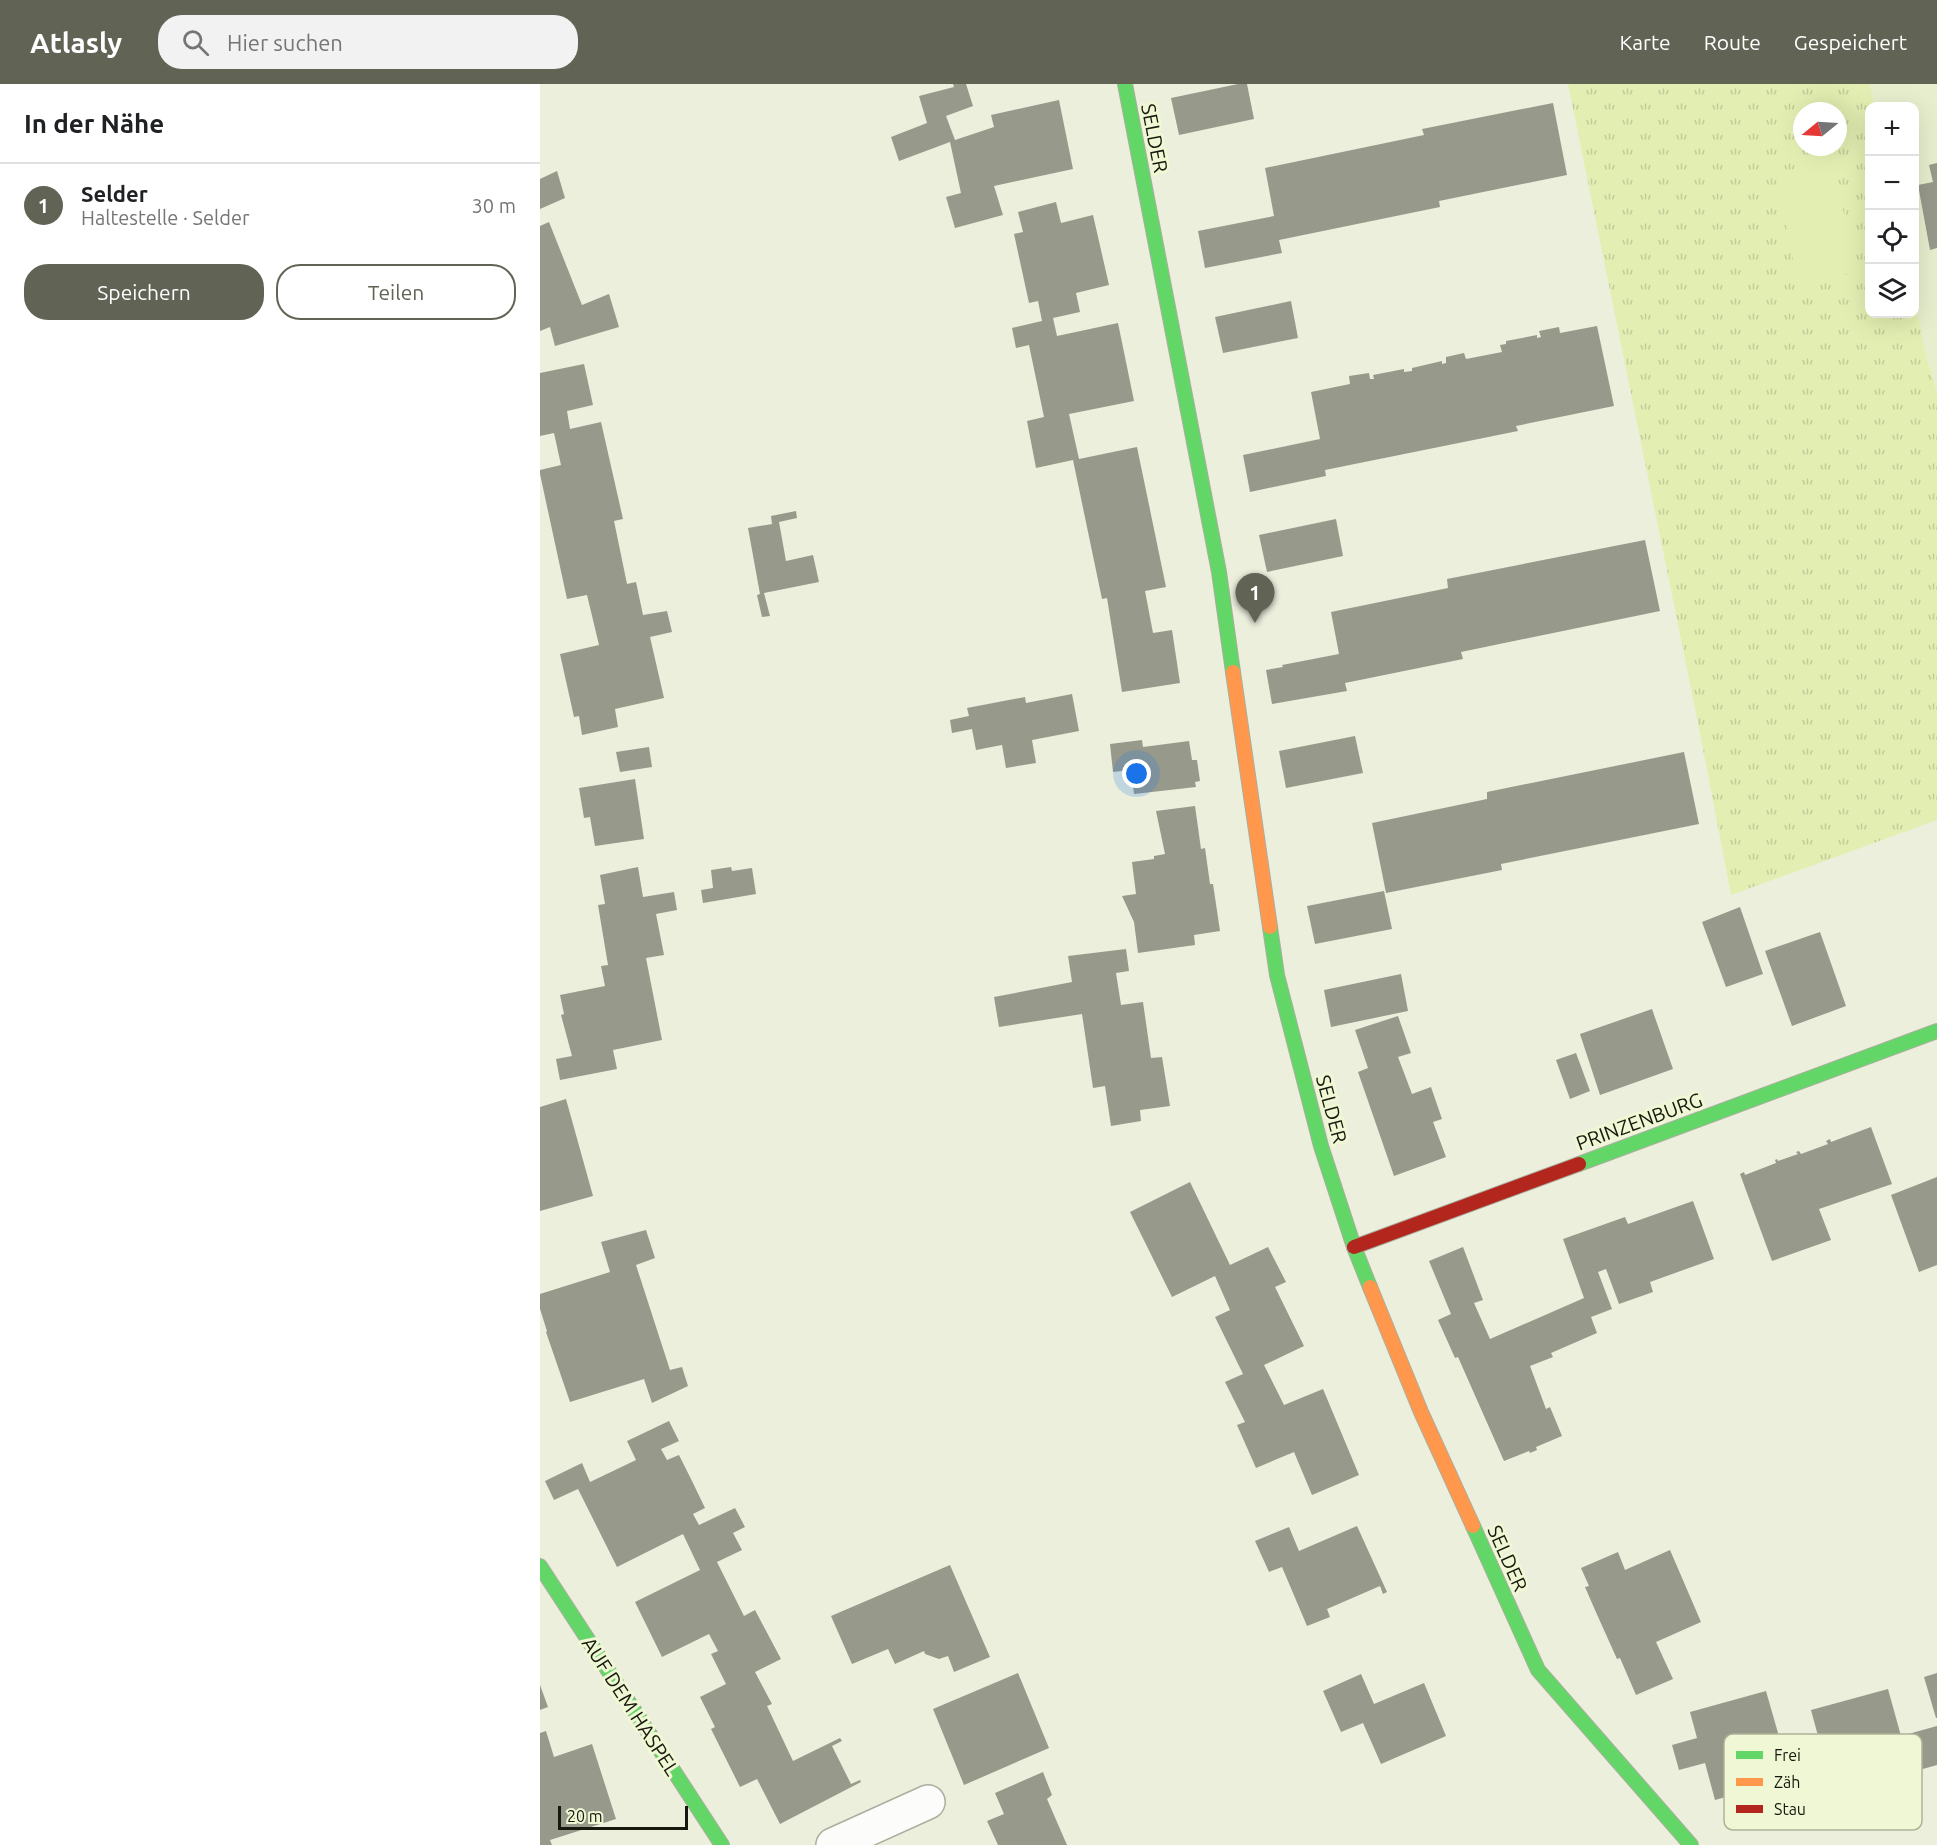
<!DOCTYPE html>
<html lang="de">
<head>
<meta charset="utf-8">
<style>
  body { margin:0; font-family:Ubuntu,sans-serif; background:#f2f2f2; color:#202124 }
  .controls { position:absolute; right:18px; top:18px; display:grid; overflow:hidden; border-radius:12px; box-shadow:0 6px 24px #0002 }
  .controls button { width:54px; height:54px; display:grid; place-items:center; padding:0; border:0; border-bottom:2px solid #e0e0e0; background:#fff; color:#202124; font:30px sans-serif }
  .compass { position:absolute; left:1253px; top:18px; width:54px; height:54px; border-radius:50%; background:#fff; box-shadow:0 6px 24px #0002; rotate:252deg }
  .scale { position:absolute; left:18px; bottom:15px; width:130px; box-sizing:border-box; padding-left:6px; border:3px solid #16190d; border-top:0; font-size:16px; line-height:21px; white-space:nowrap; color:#16190d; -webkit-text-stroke:4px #eff7d4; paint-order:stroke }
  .you { position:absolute; left:597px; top:690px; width:21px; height:21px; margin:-15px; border:4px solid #fff; border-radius:50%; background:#1a73e8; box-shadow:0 0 0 9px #1a73e833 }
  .badge { display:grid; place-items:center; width:39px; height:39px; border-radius:50%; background:#616455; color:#fff; font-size:20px; font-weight:700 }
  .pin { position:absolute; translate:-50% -50px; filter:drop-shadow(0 2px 3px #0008) }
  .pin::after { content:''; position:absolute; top:32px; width:21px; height:18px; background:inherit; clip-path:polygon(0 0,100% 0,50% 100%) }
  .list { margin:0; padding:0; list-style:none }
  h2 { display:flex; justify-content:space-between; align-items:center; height:78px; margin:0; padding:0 24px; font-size:26px }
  h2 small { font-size:20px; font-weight:400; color:#757577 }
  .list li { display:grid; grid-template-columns:39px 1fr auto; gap:18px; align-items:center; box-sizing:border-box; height:84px; padding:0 24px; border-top:2px solid #e0e0e0 }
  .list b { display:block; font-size:22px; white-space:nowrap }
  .list p { margin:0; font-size:20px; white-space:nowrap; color:#757577 }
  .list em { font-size:20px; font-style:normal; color:#757577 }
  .actions { display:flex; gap:12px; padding:18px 24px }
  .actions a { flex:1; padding:14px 0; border:2px solid #616455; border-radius:24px; text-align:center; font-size:21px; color:#616455 }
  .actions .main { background:#616455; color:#fff }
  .icon { flex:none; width:33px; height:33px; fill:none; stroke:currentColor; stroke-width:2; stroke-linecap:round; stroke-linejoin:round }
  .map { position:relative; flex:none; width:1397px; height:1761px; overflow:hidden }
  header { display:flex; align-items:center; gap:36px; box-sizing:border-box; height:84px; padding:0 30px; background:#616455; color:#fff }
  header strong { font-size:28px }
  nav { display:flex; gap:33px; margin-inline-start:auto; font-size:21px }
  .search { width:420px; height:54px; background:#f2f2f2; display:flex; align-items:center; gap:15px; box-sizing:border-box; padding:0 21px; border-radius:24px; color:#757577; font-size:22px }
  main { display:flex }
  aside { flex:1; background:#fff }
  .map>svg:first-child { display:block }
  .built { fill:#e7eece }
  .grass { fill:url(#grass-tufts); fill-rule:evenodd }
  .pitch { fill:#e3efb2 }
  .building { fill:#979a8b }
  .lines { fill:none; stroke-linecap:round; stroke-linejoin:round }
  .street-casing { stroke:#abae9f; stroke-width:36 }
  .fast-casing { stroke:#abae9f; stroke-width:16 }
  .slow-casing { stroke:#abae9f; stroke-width:16 }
  .jam-casing { stroke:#abae9f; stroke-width:16 }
  .street { stroke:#fcfdfa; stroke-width:33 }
  .fast { stroke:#63d668; stroke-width:14 }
  .slow { stroke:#ff974d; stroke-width:14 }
  .jam { stroke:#b3261e; stroke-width:14 }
  .labels { text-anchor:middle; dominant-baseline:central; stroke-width:6; stroke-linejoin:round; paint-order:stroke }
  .street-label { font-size:20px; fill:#16190d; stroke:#eff7d4 }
  .key { fill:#eff7d4; stroke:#aeb498; stroke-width:1.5 }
  .key-label { font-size:16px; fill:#16190d }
</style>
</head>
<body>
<header>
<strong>Atlasly</strong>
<div class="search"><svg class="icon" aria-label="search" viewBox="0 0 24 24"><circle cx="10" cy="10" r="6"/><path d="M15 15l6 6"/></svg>Hier suchen</div>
<nav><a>Karte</a><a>Route</a><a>Gespeichert</a></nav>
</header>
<main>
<aside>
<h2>In der Nähe<small></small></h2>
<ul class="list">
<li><span class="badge">1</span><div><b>Selder</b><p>Haltestelle · Selder</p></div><em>30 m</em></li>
</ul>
<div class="actions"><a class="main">Speichern</a><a>Teilen</a></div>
</aside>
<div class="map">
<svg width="1397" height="1761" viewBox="0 0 1397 1761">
  <defs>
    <pattern id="grass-tufts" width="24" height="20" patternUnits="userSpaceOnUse" patternTransform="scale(1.5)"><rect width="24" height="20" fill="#e3efb2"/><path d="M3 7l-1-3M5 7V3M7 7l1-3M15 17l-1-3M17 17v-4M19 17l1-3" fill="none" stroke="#c2cc98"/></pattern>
  </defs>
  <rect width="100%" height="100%" fill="#ebefdc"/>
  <!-- built -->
  <path class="built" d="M 1330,0 L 1397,0 L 1397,308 L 1386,273 L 1375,217 L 1374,22 L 1334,22 Z"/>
  <!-- grass -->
  <path class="grass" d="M 1028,0 L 1330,0 L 1334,22 L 1330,22 L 1330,230 L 1374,230 L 1375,217 L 1386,273 L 1397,308 L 1397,736 L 1191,811 L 1158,639 ZM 1262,27 L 1298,27 L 1298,63 L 1262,63 Z"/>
  <!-- pitch -->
  <path class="pitch" d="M 1293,77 L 1316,188 L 1258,200 L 1235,89 Z"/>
  <!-- building -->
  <g class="building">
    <path d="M 413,0 L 426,0 L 433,22 L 406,32 L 415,56 L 454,43 L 451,31 L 519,16 L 533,85 L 454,102 L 463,131 L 415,144 L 406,113 L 421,109 L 410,58 L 359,77 L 351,53 L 387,39 L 379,12 L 414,3 Z"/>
    <path d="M 698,0 L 707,0 L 714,35 L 639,51 L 631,14 Z"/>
    <path d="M 1013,19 L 1027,91 L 899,117 L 900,123 L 739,156 L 742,169 L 665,184 L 658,147 L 734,132 L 725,84 L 884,51 L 882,45 Z"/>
    <path d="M 1397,79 L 1397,164 L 1390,166 L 1378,101 L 1393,98 L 1389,81 Z"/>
    <path d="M 17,87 L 25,114 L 0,125 L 0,95 Z"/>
    <path d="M 516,118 L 521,139 L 553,131 L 569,201 L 536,209 L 540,228 L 513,234 L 517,252 L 578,239 L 594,317 L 529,330 L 539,375 L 597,363 L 626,503 L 605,507 L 613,549 L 632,546 L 640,599 L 582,608 L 567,514 L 562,515 L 533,376 L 496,384 L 487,337 L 504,333 L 489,261 L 476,264 L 472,244 L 502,237 L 498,217 L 489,219 L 474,150 L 483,148 L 478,128 Z"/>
    <path d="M 9,138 L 42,221 L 69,210 L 79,243 L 15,262 L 10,243 L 0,247 L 0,142 Z"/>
    <path d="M 751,217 L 758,254 L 683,269 L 675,233 Z"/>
    <path d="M 1057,242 L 1074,322 L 976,342 L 978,347 L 785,386 L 786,392 L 710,408 L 703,371 L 780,355 L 771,308 L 810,300 L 809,292 L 829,289 L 830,295 L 834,295 L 833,291 L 864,285 L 864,288 L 872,287 L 872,284 L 902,277 L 902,280 L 906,279 L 906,273 L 924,269 L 926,275 L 962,268 L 960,261 L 966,260 L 966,257 L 997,251 L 997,254 L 1001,253 L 999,247 L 1019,243 L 1020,249 Z"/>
    <path d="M 44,280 L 53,321 L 27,327 L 30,345 L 61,338 L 83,435 L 74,437 L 87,500 L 96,498 L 103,531 L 127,527 L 132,548 L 110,553 L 124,614 L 75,625 L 78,643 L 42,651 L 39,632 L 34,633 L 20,570 L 59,561 L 47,511 L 27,515 L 0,390 L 0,386 L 21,381 L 14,349 L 0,352 L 0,289 Z"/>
    <path d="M 256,427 L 257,434 L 239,438 L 246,477 L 273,471 L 279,498 L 224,509 L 230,532 L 222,533 L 217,511 L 220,510 L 208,444 L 232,440 L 231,432 Z"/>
    <path d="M 796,435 L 803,472 L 727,488 L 719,451 Z"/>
    <path d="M 1105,456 L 1120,527 L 921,568 L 923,575 L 805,599 L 807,607 L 732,620 L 726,586 L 743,583 L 742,581 L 799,570 L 791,528 L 908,504 L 907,495 Z"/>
    <path d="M 532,610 L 539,647 L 492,656 L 496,679 L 466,684 L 462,661 L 436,666 L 432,645 L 412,649 L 410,636 L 429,632 L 427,624 L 485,613 L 486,619 Z"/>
    <path d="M 815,652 L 823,689 L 746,704 L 739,667 Z"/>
    <path d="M 602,656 L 603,663 L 649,657 L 652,676 L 657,676 L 660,697 L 655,698 L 656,703 L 594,710 L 591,686 L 573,688 L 570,660 Z"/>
    <path d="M 109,663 L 112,683 L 80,688 L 76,668 Z"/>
    <path d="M 1144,668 L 1159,740 L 961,780 L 962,786 L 846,809 L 832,739 L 947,715 L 947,708 Z"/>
    <path d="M 95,695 L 104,755 L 55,762 L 50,733 L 44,734 L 39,704 Z"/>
    <path d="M 655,722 L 661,765 L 665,764 L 670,800 L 673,800 L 680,847 L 654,851 L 655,861 L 598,869 L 594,838 L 582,812 L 596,810 L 592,778 L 614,775 L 614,772 L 625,770 L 616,727 Z"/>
    <path d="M 98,783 L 103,813 L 134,808 L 137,826 L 116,830 L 124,871 L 106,874 L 122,956 L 73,966 L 77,985 L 20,996 L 16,975 L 32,972 L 21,931 L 24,930 L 20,911 L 65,902 L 61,882 L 68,881 L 58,821 L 65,820 L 60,791 Z"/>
    <path d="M 191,783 L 192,787 L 212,784 L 216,810 L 163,819 L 161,806 L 173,804 L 171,786 Z"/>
    <path d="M 844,807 L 852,845 L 775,860 L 767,822 Z"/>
    <path d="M 1200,823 L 1223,890 L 1186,903 L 1162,838 Z"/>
    <path d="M 1280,848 L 1306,922 L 1252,942 L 1225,867 Z"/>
    <path d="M 586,865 L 589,887 L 576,889 L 581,921 L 603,918 L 611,974 L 622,973 L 630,1022 L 600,1026 L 601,1037 L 571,1042 L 565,1002 L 553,1004 L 542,930 L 459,943 L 454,913 L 532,898 L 528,872 Z"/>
    <path d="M 861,890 L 868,927 L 791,943 L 784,906 Z"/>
    <path d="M 1112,925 L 1133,985 L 1060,1011 L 1040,950 Z"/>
    <path d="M 858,932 L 871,969 L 858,973 L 872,1010 L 891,1003 L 902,1035 L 893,1038 L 906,1073 L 854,1092 L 818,988 L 828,984 L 815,946 Z"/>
    <path d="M 1036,969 L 1050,1007 L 1030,1015 L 1016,976 Z"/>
    <path d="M 26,1015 L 53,1112 L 0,1127 L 0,1023 Z"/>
    <path d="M 1331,1043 L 1352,1100 L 1279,1125 L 1291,1156 L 1232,1177 L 1200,1090 L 1204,1088 L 1205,1091 L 1236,1079 L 1235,1076 L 1237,1075 L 1238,1077 L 1258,1070 L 1256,1068 L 1259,1067 L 1261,1070 L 1288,1060 L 1286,1057 L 1290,1055 L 1291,1058 Z"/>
    <path d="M 1397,1093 L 1397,1181 L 1379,1188 L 1351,1111 Z"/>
    <path d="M 650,1098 L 690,1181 L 728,1163 L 746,1198 L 735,1203 L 764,1262 L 724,1281 L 744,1321 L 783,1305 L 819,1391 L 772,1411 L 754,1368 L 716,1384 L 697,1341 L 705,1338 L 685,1298 L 703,1290 L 675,1233 L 690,1226 L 675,1192 L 632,1213 L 590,1128 Z"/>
    <path d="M 1153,1117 L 1174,1175 L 1110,1198 L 1113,1208 L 1079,1220 L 1066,1185 L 1058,1188 L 1072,1225 L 1051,1233 L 1057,1249 L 1011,1269 L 1013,1273 L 990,1282 L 1006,1325 L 1010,1323 L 1022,1352 L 996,1363 L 997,1366 L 990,1369 L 989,1367 L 964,1377 L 918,1273 L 915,1274 L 898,1236 L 911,1230 L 889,1177 L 923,1163 L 943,1216 L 934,1219 L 950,1255 L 1044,1214 L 1023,1155 L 1085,1133 L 1088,1140 Z"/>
    <path d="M 106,1146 L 115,1174 L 96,1181 L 130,1286 L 142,1283 L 148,1302 L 112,1319 L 104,1295 L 30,1318 L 6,1248 L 7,1247 L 0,1225 L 0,1210 L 70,1188 L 61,1158 Z"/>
    <path d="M 129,1337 L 139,1357 L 121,1365 L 127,1376 L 139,1371 L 152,1397 L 165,1424 L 153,1430 L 159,1441 L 195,1424 L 205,1443 L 193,1449 L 202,1466 L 177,1478 L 204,1532 L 215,1526 L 241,1575 L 215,1588 L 232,1620 L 227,1622 L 253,1677 L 300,1654 L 302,1657 L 292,1662 L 311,1700 L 320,1696 L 321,1698 L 240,1740 L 217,1695 L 200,1703 L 171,1645 L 175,1643 L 160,1613 L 186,1600 L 171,1570 L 178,1567 L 169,1550 L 122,1573 L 95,1518 L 160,1486 L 143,1450 L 77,1483 L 38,1405 L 14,1416 L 5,1397 L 42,1379 L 50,1398 L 96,1376 L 87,1357 Z"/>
    <path d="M 817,1442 L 847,1508 L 843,1510 L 840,1502 L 787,1525 L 790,1533 L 767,1542 L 742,1483 L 729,1488 L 715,1457 L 749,1443 L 759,1467 Z"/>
    <path d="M 1130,1466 L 1161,1538 L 1116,1558 L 1133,1595 L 1096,1611 L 1080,1574 L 1077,1575 L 1055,1526 L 1045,1503 L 1049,1502 L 1041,1484 L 1078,1468 L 1085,1486 Z"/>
    <path d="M 410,1481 L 450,1573 L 414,1588 L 408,1572 L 399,1575 L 385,1570 L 384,1567 L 355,1580 L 348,1565 L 312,1580 L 291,1532 Z"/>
    <path d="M 478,1589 L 509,1664 L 424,1701 L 393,1625 Z"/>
    <path d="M 1397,1589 L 1397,1634 L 1396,1634 L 1384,1593 Z"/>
    <path d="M 821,1590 L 834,1620 L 884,1599 L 906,1652 L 841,1680 L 823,1639 L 801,1648 L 783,1607 Z"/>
    <path d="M 0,1601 L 8,1623 L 0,1626 Z"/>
    <path d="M 1348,1605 L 1361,1652 L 1397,1642 L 1397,1681 L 1372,1688 L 1373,1693 L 1296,1715 L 1295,1711 L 1259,1721 L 1251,1695 L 1175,1716 L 1165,1679 L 1139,1686 L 1132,1661 L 1157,1654 L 1150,1628 L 1226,1607 L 1248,1684 L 1284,1674 L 1271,1626 Z"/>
    <path d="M 6,1647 L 14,1673 L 52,1660 L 76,1735 L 10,1756 L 12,1761 L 0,1761 L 0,1649 Z"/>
    <path d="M 503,1688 L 512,1711 L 507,1715 L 527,1761 L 458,1761 L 447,1737 L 464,1730 L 455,1709 Z"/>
  </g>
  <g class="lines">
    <!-- street casing -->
    <g class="street-casing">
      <path id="street" d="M 293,1761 L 388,1718"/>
    </g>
    <!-- fast casing -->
    <g class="fast-casing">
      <g id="fast">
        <path d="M 585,0 L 679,488 L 693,588"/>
        <path d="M 730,843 L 737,891 L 781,1062 L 814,1163 L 830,1203"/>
        <path d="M 1039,1080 L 1397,947"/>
        <path d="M 933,1442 L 998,1586 L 1151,1761"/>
        <path d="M 0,1482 L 182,1761"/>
      </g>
    </g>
    <!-- slow casing -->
    <g class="slow-casing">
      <g id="slow">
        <path d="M 693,588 L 730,843"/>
        <path d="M 830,1203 L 881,1328 L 933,1442"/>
      </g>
    </g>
    <!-- jam casing -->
    <g class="jam-casing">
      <path id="jam" d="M 814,1163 L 1039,1080"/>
    </g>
    <!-- street -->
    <use href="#street" class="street"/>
    <!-- fast -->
    <use href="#fast" class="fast"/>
    <!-- slow -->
    <use href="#slow" class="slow"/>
    <!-- jam -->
    <use href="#jam" class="jam"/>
  </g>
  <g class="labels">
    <!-- street labels -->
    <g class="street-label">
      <text transform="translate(615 54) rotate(79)">SELDER</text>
      <text transform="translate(792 1025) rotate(75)">SELDER</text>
      <text transform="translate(1099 1037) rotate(-20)">PRINZENBURG</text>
      <text transform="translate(968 1474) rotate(66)">SELDER</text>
      <text transform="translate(91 1622) rotate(57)">AUF DEM HASPEL</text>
    </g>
  </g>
  <!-- legend -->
  <rect x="1184" y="1650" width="198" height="96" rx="9" class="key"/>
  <rect x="1196" y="1667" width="27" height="8" fill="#63d668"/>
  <rect x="1196" y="1694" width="27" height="8" fill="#ff974d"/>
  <rect x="1196" y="1721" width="27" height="8" fill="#b3261e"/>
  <g class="key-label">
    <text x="1234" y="1677">Frei</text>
    <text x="1234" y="1704">Zäh</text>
    <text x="1234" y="1731">Stau</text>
  </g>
</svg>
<div class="controls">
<button>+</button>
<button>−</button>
<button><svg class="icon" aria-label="locate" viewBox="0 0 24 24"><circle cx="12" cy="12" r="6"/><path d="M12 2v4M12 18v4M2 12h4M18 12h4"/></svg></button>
<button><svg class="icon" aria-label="layers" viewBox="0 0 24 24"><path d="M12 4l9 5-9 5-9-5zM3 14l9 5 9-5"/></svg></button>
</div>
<svg class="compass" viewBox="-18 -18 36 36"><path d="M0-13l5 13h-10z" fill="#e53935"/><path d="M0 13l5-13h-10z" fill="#757577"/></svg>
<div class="scale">20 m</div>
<div class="you"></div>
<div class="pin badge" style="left:715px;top:539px">1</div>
</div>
</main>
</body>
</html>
